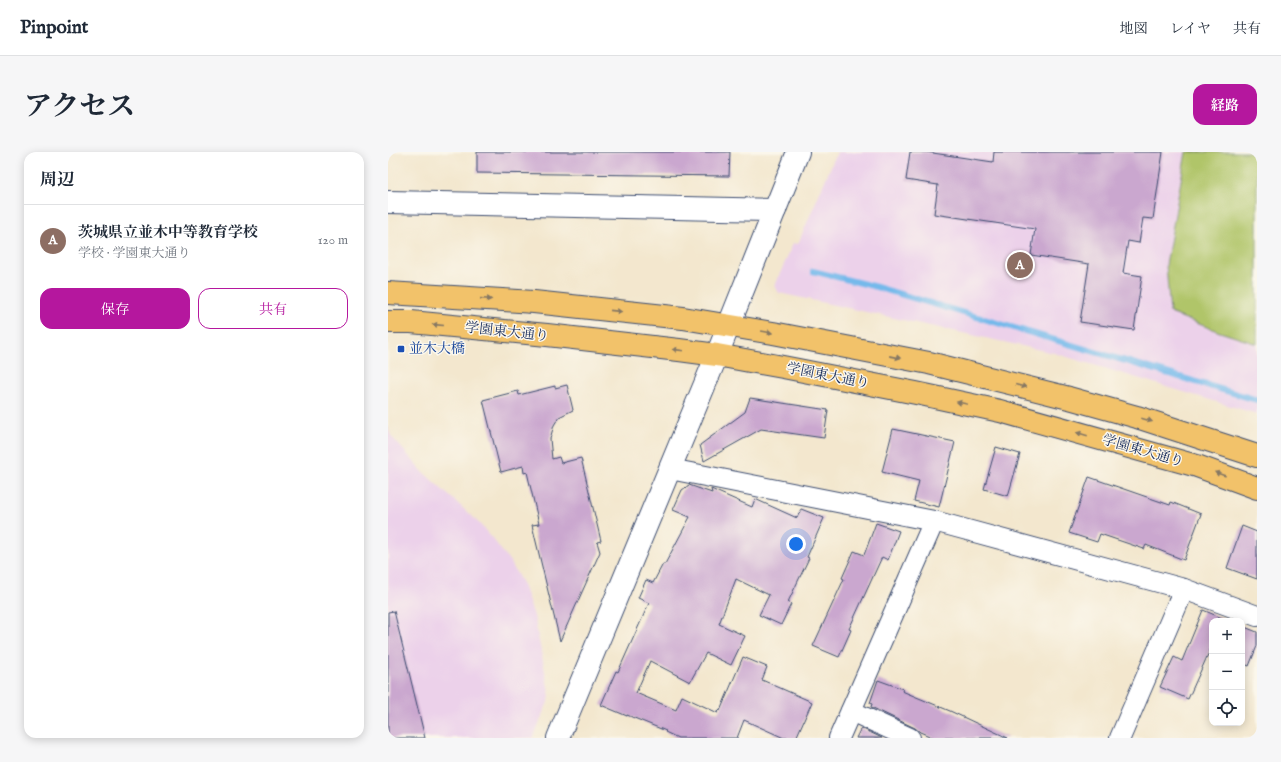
<!DOCTYPE html>
<html lang="ja">
<head>
<meta charset="utf-8">
<style>
  body { margin:0; font-family:"IM FELL English","Noto Serif JP",serif; background:#f6f6f7; color:#1f2937 }
  .controls { position:absolute; right:12px; bottom:12px; display:grid; overflow:hidden; border-radius:8px; box-shadow:0 2px 10px #0003 }
  .controls button { width:36px; height:36px; display:grid; place-items:center; padding:0; border:0; border-bottom:1px solid #e0e1e3; background:#fff; color:#1f2937; font:20px sans-serif }
  .you { position:absolute; left:408px; top:392px; width:14px; height:14px; margin:-10px; border:3px solid #fff; border-radius:50%; background:#1a73e8; box-shadow:0 0 0 6px #1a73e833 }
  .badge { display:grid; place-items:center; width:26px; height:26px; border-radius:50%; background:#b5179e; color:#fff; font-size:13px; font-weight:700 }
  .pin { position:absolute; translate:-50% -50%; border:2px solid #fff; box-shadow:0 1px 4px #0006 }
  .list { margin:0; padding:0; list-style:none }
  h2 { display:flex; justify-content:space-between; align-items:center; height:52px; margin:0; padding:0 16px; font-size:17px }
  h2 small { font-size:13px; font-weight:400; color:#747a83 }
  .list li { display:grid; grid-template-columns:26px 1fr auto; gap:12px; align-items:center; box-sizing:border-box; height:72px; padding:0 16px; border-top:1px solid #e0e1e3 }
  .list b { display:block; font-size:15px; white-space:nowrap }
  .list p { margin:0; font-size:13px; white-space:nowrap; color:#747a83 }
  .list em { font-size:13px; font-style:normal; color:#747a83 }
  .actions { display:flex; gap:8px; padding:12px 16px }
  .actions a { flex:1; padding:9px 0; border:1px solid #b5179e; border-radius:12px; text-align:center; font-size:14px; color:#b5179e }
  .actions .main { background:#b5179e; color:#fff }
  .icon { flex:none; width:22px; height:22px; fill:none; stroke:currentColor; stroke-width:2; stroke-linecap:round; stroke-linejoin:round }
  .map { position:relative; flex:none; width:869px; height:586px; overflow:hidden; border-radius:12px }
  header { display:flex; align-items:center; gap:24px; box-sizing:border-box; height:56px; padding:0 20px; background:#fff; border-bottom:1px solid #e0e1e3 }
  header strong { font-size:19px }
  nav { display:flex; gap:22px; margin-inline-start:auto; font-size:14px }
  .intro { display:flex; align-items:center; justify-content:space-between; box-sizing:border-box; height:96px; padding:0 24px }
  h1 { margin:0; font-size:28px }
  .button { padding:10px 18px; border-radius:12px; background:#b5179e; color:#fff; font-size:14px; font-weight:700 }
  main { display:flex; gap:24px; padding:0 24px }
  aside { flex:1; background:#fff; border-radius:12px; box-shadow:0 2px 10px #0003 }
  .map>svg:first-child { display:block }
  .built { fill:#ecd1ea }
  .green { fill:#b0c569; stroke:#667a64 }
  .lines { fill:none; stroke-linecap:round; stroke-linejoin:round }
  .stream { stroke:#75b9eb; stroke-width:6 }
  .building { fill:#caa7cf }
  .minor-casing { stroke:#3b4b6f; stroke-width:22 }
  .tertiary-casing { stroke:#3b4b6f; stroke-width:24 }
  .primary-casing { stroke:#3b4b6f; stroke-width:24 }
  .minor { stroke:#fff; stroke-width:20 }
  .tertiary { stroke:#fff; stroke-width:22 }
  .primary { stroke:#f2c26a; stroke-width:22 }
  .oneway { fill:#867864 }
  .transit-dot { fill:#1a4fb4; stroke:#fbf7ec; stroke-width:1.5 }
  .labels { text-anchor:middle; dominant-baseline:central; stroke-width:3; stroke-linejoin:round; paint-order:stroke }
  .street-label { font-size:14px; fill:#1b2f5e; stroke:#fbf7ec }
  .transit-label { font-size:14px; fill:#164399; stroke:#fbf7ec; text-anchor:start }
</style>
</head>
<body>
<header>
<strong>Pinpoint</strong>
<nav><a>地図</a><a>レイヤ</a><a>共有</a></nav>
</header>
<div class="intro"><h1>アクセス</h1><a class="button">経路</a></div>
<main>
<aside>
<h2>周辺<small></small></h2>
<ul class="list">
<li><span class="badge" style="background:#8d6e63">A</span><div><b>茨城県立並木中等教育学校</b><p>学校 · 学園東大通り</p></div><em>120 m</em></li>
</ul>
<div class="actions"><a class="main">保存</a><a>共有</a></div>
</aside>
<div class="map">
<svg width="869" height="586" viewBox="0 0 869 586">
  <rect width="100%" height="100%" fill="#fbf7ec"/>
  <filter id="ink" filterUnits="userSpaceOnUse"><feTurbulence type="fractalNoise" baseFrequency=".025" numOctaves="2"/><feDisplacementMap in="SourceGraphic" scale="8" xChannelSelector="R" yChannelSelector="G"/><feConvolveMatrix kernelMatrix="1 2 1 2 8 2 1 2 1" color-interpolation-filters="sRGB"/></filter>
  <filter id="wash" filterUnits="userSpaceOnUse"><feTurbulence type="fractalNoise" baseFrequency=".012" numOctaves="4" result="noise"/><feDisplacementMap in="SourceGraphic" scale="16" xChannelSelector="R" yChannelSelector="G"/><feGaussianBlur stdDeviation="0.9" result="paint"/><feColorMatrix in="noise" values="0 0 0 0 0 0 0 0 0 0 0 0 0 0 0 0 0 1.4 0 .05"/><feComposite in="paint" operator="in"/></filter>
  <g filter="url(#wash)">
    <rect width="100%" height="100%" fill="#f3e7ce"/>
    <!-- built -->
    <g class="built">
      <path d="M 449,0 L 869,0 L 869,262 L 666,201 L 391,141 L 387,134 L 405,91 L 410,92 Z"/>
      <path d="M 0,274 L 3,284 L 36,321 L 88,368 L 105,387 L 123,411 L 135,433 L 146,464 L 162,545 L 145,586 L 0,586 Z"/>
    </g>
    <!-- green -->
    <path class="green" d="M 798,0 L 869,0 L 869,192 L 832,180 L 782,161 L 778,113 Z"/>
    <g class="lines">
      <!-- stream -->
      <path class="stream" d="M 425,119 L 485,134 L 869,248"/>
    </g>
    <g id="blocks">
      <!-- building -->
      <g class="building">
        <path d="M 89,0 L 342,0 L 341,24 L 89,21 Z"/>
        <path d="M 522,0 L 538,0 L 605,10 L 606,0 L 775,0 L 765,67 L 755,66 L 751,91 L 740,89 L 735,121 L 754,124 L 746,178 L 692,170 L 701,112 L 643,103 L 647,77 L 546,62 L 550,33 L 518,28 Z"/>
        <path d="M 179,233 L 185,258 L 171,265 L 166,273 L 162,287 L 164,307 L 171,305 L 173,311 L 193,306 L 213,389 L 209,390 L 212,400 L 172,489 L 144,373 L 151,372 L 139,320 L 136,321 L 135,314 L 113,320 L 95,248 L 130,239 L 131,243 L 167,234 L 167,236 Z"/>
        <path d="M 362,246 L 440,258 L 436,286 L 373,277 L 316,309 L 312,293 L 357,260 Z"/>
        <path d="M 505,277 L 567,290 L 551,355 L 526,349 L 531,329 L 494,320 Z"/>
        <path d="M 608,295 L 632,302 L 620,344 L 596,337 Z"/>
        <path d="M 701,325 L 782,353 L 783,350 L 813,362 L 796,408 L 758,393 L 756,397 L 712,382 L 709,390 L 681,381 Z"/>
        <path d="M 301,333 L 324,341 L 323,337 L 364,355 L 367,347 L 409,366 L 413,357 L 436,366 L 419,405 L 421,406 L 400,450 L 403,452 L 393,473 L 371,463 L 381,443 L 348,427 L 331,472 L 357,484 L 343,513 L 318,501 L 302,530 L 262,509 L 248,541 L 288,558 L 294,544 L 330,561 L 331,558 L 332,559 L 355,505 L 379,515 L 374,528 L 424,550 L 408,586 L 396,586 L 356,568 L 349,586 L 290,586 L 277,580 L 278,579 L 239,563 L 239,564 L 213,553 L 228,519 L 230,520 L 261,451 L 250,446 L 258,428 L 265,431 L 275,412 L 277,412 L 302,365 L 285,358 L 294,338 Z"/>
        <path d="M 488,371 L 511,379 L 500,408 L 494,405 L 461,477 L 463,478 L 451,505 L 425,494 L 456,427 L 454,426 L 466,399 L 476,403 Z"/>
        <path d="M 854,374 L 869,380 L 869,427 L 839,416 Z"/>
        <path d="M 815,458 L 841,469 L 824,469 L 824,499 L 822,498 L 800,547 L 772,535 L 786,505 L 794,509 Z"/>
        <path d="M 6,459 L 37,586 L 0,586 L 0,460 Z"/>
        <path d="M 854,474 L 869,480 L 869,494 L 861,514 L 854,511 Z"/>
        <path d="M 490,528 L 515,537 L 514,539 L 562,559 L 620,586 L 546,586 L 532,580 L 527,576 L 483,555 L 484,552 L 482,551 Z"/>
        <path d="M 473,576 L 494,586 L 468,586 Z"/>
      </g>
    </g>
  </g>
  <g filter="url(#ink)">
    <use href="#blocks" fill-opacity="0" stroke="#3b4b6f" stroke-width="1"/>
    <g class="lines">
      <!-- minor casing -->
      <g class="minor-casing">
        <g id="minor">
          <path d="M 282,317 L 546,369 L 796,437 L 869,464"/>
          <path d="M 463,559 L 522,586"/>
          <path d="M 451,586 L 546,369"/>
          <path d="M 732,586 L 796,437"/>
        </g>
      </g>
      <!-- tertiary casing -->
      <g class="tertiary-casing">
        <g id="tertiary">
          <path d="M 0,50 L 387,58"/>
          <path d="M 170,586 L 329,203 L 410,0"/>
        </g>
      </g>
      <!-- primary casing -->
      <g class="primary-casing">
        <g id="primary">
          <path d="M 0,141 L 146,150 L 295,166 L 385,181 L 541,211 L 681,246 L 749,265 L 869,304"/>
          <path d="M 0,170 L 23,170 L 159,183 L 291,198 L 329,203 L 395,215 L 528,241 L 612,259 L 809,314 L 869,336"/>
        </g>
      </g>
      <!-- minor -->
      <use href="#minor" class="minor"/>
      <!-- tertiary -->
      <use href="#tertiary" class="tertiary"/>
      <!-- primary -->
      <use href="#primary" class="primary"/>
    </g>
    <!-- one-way arrows -->
    <defs><path id="oneway-solid" d="M-6-.8H1V-3.2L6.5 0L1 3.2V.8H-6Z"/></defs>
    <g class="oneway">
      <use href="#oneway-solid" transform="translate(98 147) rotate(4)"/>
      <use href="#oneway-solid" transform="translate(228 159) rotate(6)"/>
      <use href="#oneway-solid" transform="translate(50 173) rotate(-175)"/>
      <use href="#oneway-solid" transform="translate(379 180) rotate(10)"/>
      <use href="#oneway-solid" transform="translate(290 198) rotate(-173)"/>
      <use href="#oneway-solid" transform="translate(507 205) rotate(11)"/>
      <use href="#oneway-solid" transform="translate(633 234) rotate(14)"/>
      <use href="#oneway-solid" transform="translate(574 251) rotate(-168)"/>
      <use href="#oneway-solid" transform="translate(759 268) rotate(17)"/>
      <use href="#oneway-solid" transform="translate(694 282) rotate(-164)"/>
      <use href="#oneway-solid" transform="translate(832 322) rotate(-160)"/>
    </g>
  </g>
  <!-- markers -->
  <rect class="transit-dot" x="9" y="193" width="8" height="8" rx="2"/>
  <g class="labels">
    <!-- street labels -->
    <g class="street-label">
      <text transform="translate(119 180) rotate(6)">学園東大通り</text>
      <text transform="translate(440 224) rotate(11)">学園東大通り</text>
      <text transform="translate(755 299) rotate(16)">学園東大通り</text>
    </g>
    <!-- transit labels -->
    <g class="transit-label">
      <text x="21" y="197">並木大橋</text>
    </g>
  </g>
</svg>
<div class="controls">
<button>+</button>
<button>−</button>
<button><svg class="icon" aria-label="locate" viewBox="0 0 24 24"><circle cx="12" cy="12" r="6"/><path d="M12 2v4M12 18v4M2 12h4M18 12h4"/></svg></button>
</div>
<div class="you"></div>
<div class="pin badge" style="left:632px;top:113px;background:#8d6e63">A</div>
</div>
</main>
</body>
</html>
